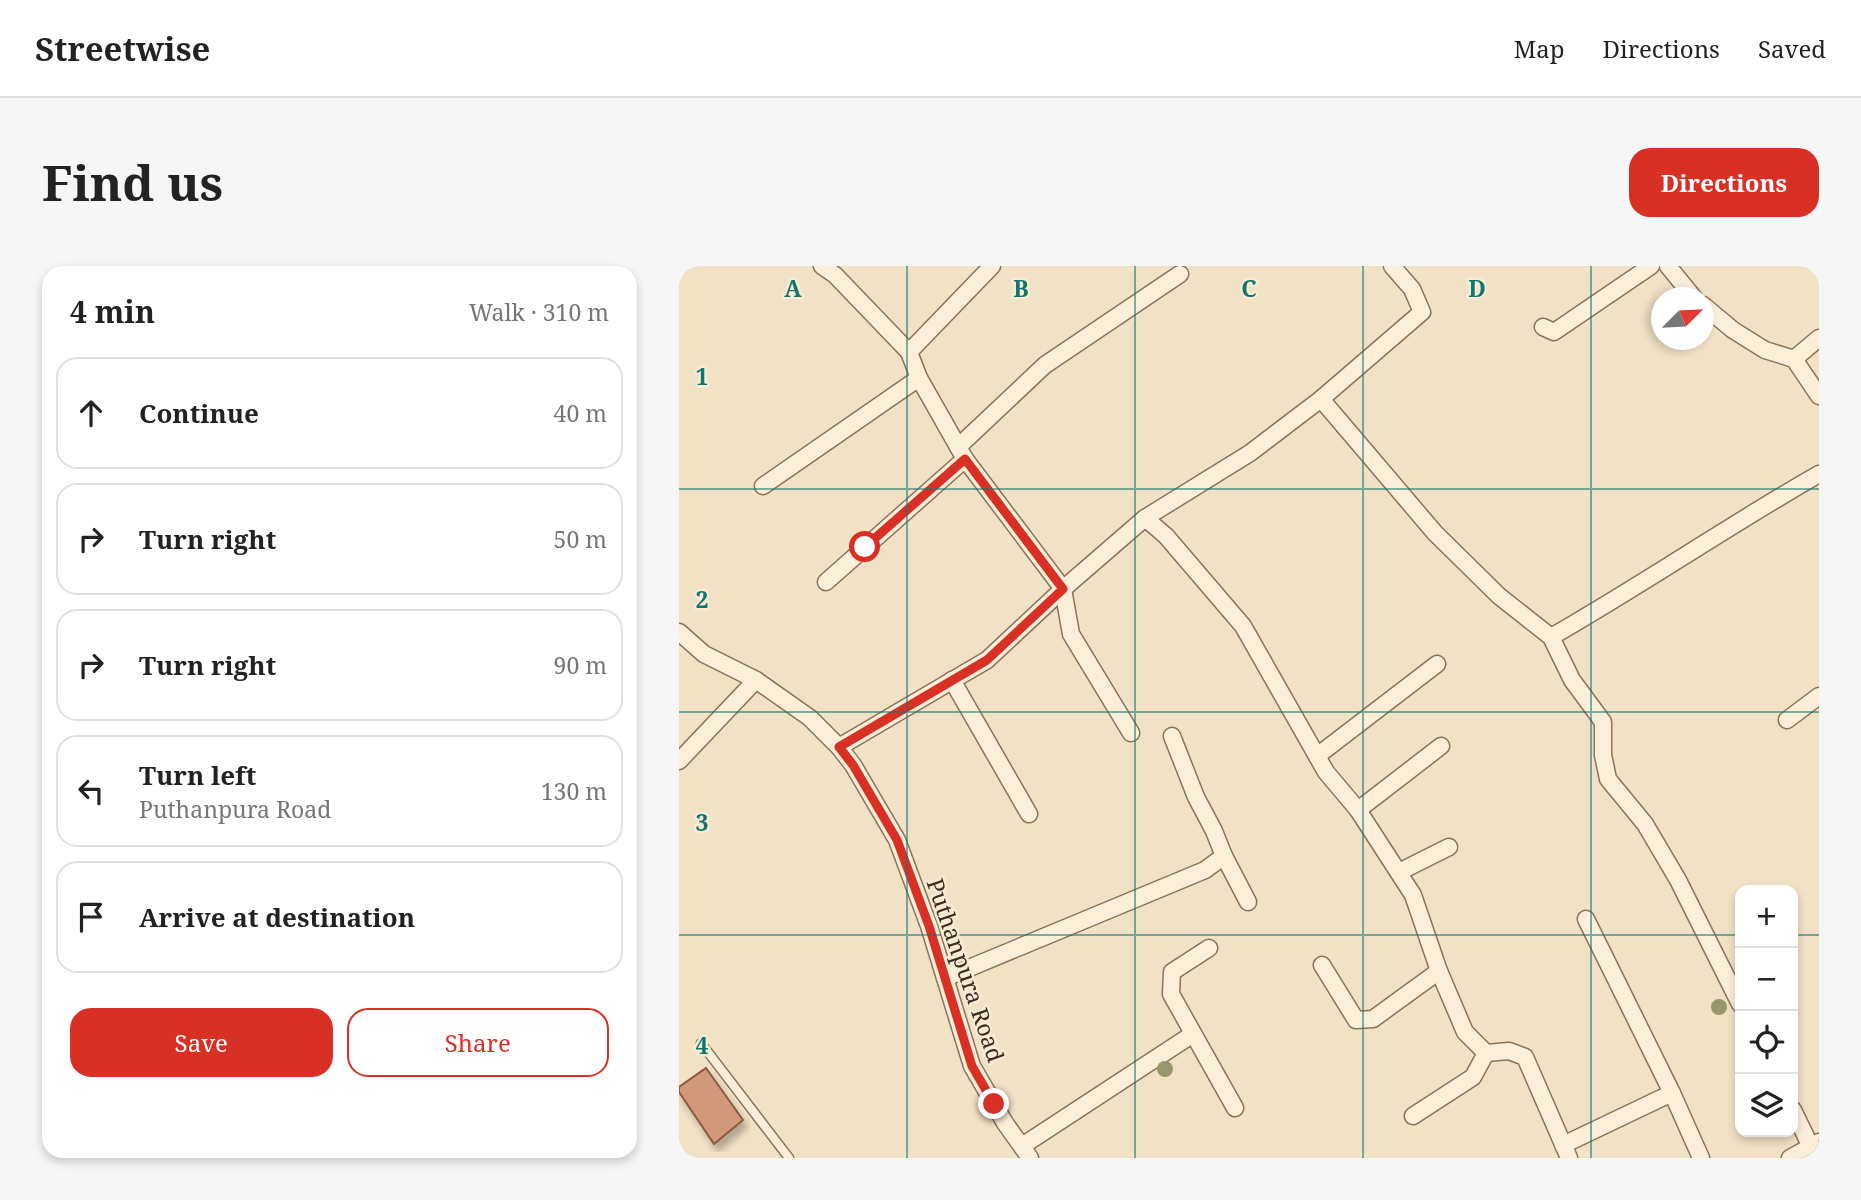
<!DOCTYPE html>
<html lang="en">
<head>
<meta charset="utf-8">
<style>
  body { margin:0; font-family:"Noto Serif",serif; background:#f6f6f6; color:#222 }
  .controls { position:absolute; right:21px; bottom:21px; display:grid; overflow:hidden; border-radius:14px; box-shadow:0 4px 10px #0003 }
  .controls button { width:63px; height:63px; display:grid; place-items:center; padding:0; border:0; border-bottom:2px solid #e0e0e0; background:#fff; color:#222; font:35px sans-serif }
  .compass { position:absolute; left:972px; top:21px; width:63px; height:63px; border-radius:50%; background:#fff; box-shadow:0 4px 10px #0003; rotate:66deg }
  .stop { position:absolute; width:21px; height:21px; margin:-16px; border:5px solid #d93025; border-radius:50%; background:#fff }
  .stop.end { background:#d93025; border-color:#fff; box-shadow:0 2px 7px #0008 }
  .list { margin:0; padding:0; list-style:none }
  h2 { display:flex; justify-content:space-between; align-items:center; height:91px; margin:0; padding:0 28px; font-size:30px }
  h2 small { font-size:23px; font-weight:400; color:#767676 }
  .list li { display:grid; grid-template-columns:46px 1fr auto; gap:21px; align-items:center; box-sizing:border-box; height:112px; margin:0 14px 14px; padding:0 14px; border:2px solid #e0e0e0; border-radius:21px }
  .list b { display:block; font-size:26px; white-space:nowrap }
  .list p { margin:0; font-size:23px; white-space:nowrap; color:#767676 }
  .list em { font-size:23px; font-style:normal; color:#767676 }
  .actions { display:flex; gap:14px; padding:21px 28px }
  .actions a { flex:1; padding:16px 0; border:2px solid #d93025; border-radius:21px; text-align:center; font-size:24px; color:#d93025 }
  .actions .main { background:#d93025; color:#fff }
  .icon { flex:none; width:38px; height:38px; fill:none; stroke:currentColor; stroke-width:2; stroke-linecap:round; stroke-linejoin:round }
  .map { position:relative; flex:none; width:1140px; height:892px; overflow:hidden; border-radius:21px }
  header { display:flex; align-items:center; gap:42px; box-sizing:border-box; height:98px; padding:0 35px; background:#fff; border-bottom:2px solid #e0e0e0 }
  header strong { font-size:33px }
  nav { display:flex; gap:38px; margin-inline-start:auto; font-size:24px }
  .intro { display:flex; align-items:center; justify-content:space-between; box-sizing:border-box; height:168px; padding:0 42px }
  h1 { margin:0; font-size:49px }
  .button { padding:18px 32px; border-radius:21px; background:#d93025; color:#fff; font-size:24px; font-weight:700 }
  main { display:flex; gap:42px; padding:0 42px }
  aside { flex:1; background:#fff; border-radius:21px; box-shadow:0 4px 10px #0003 }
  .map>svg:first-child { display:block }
  .building { fill:#d19879; stroke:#8e593e; stroke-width:2; filter:url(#shadow) }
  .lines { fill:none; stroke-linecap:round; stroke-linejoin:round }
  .service-casing { stroke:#8d725a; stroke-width:11 }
  .minor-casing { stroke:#8d725a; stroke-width:19 }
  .service { stroke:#fbefd9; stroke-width:8 }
  .minor { stroke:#fbefd9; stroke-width:16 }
  .tree { fill:#98976c }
  .route { stroke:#d93025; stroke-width:9 }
  .grid { fill:none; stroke:#0f766e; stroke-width:2; stroke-opacity:0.55 }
  .labels { text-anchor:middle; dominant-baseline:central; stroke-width:5; stroke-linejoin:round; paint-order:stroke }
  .street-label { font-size:23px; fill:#3c2b1e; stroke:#f7ebd5 }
  .grid-label { font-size:23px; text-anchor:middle; font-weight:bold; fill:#0f766e; stroke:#f7ebd5; stroke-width:5; stroke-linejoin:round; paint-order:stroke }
</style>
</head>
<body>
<header>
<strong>Streetwise</strong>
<nav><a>Map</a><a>Directions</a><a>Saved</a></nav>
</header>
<div class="intro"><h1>Find us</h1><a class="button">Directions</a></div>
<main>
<aside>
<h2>4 min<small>Walk · 310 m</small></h2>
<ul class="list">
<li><svg class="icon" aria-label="ahead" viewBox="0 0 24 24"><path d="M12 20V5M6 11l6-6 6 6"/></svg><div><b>Continue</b></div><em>40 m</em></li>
<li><svg class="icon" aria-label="right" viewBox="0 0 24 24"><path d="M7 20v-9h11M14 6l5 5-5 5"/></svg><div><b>Turn right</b></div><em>50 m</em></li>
<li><svg class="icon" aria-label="right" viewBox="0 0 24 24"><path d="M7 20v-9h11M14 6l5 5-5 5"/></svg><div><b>Turn right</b></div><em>90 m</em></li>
<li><svg class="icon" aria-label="left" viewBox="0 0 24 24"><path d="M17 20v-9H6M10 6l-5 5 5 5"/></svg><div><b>Turn left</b><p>Puthanpura Road</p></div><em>130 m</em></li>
<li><svg class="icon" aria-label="arrive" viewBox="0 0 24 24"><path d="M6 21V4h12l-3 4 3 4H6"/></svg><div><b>Arrive at destination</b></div></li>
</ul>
<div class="actions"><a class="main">Save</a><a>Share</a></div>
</aside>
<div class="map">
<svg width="1140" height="892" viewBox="0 0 1140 892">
  <defs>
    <filter id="shadow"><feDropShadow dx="4" dy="7" stdDeviation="3.5" flood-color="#0004"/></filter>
  </defs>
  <rect width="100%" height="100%" fill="#f1e1c5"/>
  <!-- building -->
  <path class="building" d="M 27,802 L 64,854 L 35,878 L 0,826 L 0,821 Z"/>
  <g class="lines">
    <!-- service casing -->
    <g class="service-casing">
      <path id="service" d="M 22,777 L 110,892"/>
    </g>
    <!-- minor casing -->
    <g class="minor-casing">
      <g id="minor">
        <path d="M 143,0 L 156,9 L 230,86 L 240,112 L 286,193 L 384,323 L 392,368 L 452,467"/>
        <path d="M 989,0 L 1015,32"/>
        <path d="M 1024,39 L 1054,64 L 1086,84 L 1115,93 L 1140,130"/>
        <path d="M 864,61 L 875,66 L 972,0"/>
        <path d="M 230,86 L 313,0"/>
        <path d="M 1115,93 L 1140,72"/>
        <path d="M 642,133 L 756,267 L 820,330 L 872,371 L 893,414 L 924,456 L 924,489 L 929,513 L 966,558 L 999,614 L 1061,738"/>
        <path d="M 279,181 L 366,99 L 501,8"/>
        <path d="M 84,220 L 240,112"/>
        <path d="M 466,252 L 487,270 L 564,360 L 647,506 L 679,544 L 734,629 L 760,705 L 786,766 L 807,787 L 830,785 L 846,791 L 890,892"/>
        <path d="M 147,316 L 286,193"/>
        <path d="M 0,366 L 25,388 L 77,414 L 131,452 L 160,481 L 174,499 L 218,574 L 250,660 L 293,800 L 326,857 L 351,892"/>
        <path d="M 872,371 C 963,319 1049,260 1140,208"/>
        <path d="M 273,414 L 350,548"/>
        <path d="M 1108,454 L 1140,430"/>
        <path d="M 160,481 L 308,394 L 384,323 L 466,252 L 571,187 L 642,133 L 743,46 L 733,23 L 713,0"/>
        <path d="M 638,490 L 758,398"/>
        <path d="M 0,495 L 77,414"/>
        <path d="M 679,544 L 762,480"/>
        <path d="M 545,590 L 569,636"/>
        <path d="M 720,606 L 770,581"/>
        <path d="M 907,653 L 993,827 L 1022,892"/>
        <path d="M 530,682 L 493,706 L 492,728 L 556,842"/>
        <path d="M 643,699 L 677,754 L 694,753 L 760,705"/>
        <path d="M 266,712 L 526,604 L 545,590 L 535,565 L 517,531 L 493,470"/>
        <path d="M 1114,844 L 1132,881"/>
        <path d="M 734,850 L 794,811 L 807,787"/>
        <path d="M 884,879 L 993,827"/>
        <path d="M 343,880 L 514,768"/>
        <path d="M 1111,892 L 1140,876"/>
      </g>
    </g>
    <!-- service -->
    <use href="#service" class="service"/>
    <!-- minor -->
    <use href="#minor" class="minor"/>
  </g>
  <!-- trees -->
  <g class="tree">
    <circle cx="1040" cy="741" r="8"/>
    <circle cx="486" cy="803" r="8"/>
  </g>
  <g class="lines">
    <!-- route -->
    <path class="route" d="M 186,281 L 286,193 L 384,323 L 308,394 L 160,481 L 174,499 L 218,574 L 250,660 L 293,800 L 315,838"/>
  </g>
  <!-- grid -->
  <path class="grid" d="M 228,0 L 228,892M 456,0 L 456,892M 684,0 L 684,892M 912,0 L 912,892M 0,223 L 1140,223M 0,446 L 1140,446M 0,669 L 1061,669M 1114,669 L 1140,669"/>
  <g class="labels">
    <!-- street labels -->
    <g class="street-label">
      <text transform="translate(287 704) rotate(71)">Puthanpura Road</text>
    </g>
  </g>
  <g class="grid-label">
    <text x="114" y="31">A</text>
    <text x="342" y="31">B</text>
    <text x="570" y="31">C</text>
    <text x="798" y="31">D</text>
    <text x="23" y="119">1</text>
    <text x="23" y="342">2</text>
    <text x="23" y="565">3</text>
    <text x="23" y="788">4</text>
  </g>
</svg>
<div class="controls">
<button>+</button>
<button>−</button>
<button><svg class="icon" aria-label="locate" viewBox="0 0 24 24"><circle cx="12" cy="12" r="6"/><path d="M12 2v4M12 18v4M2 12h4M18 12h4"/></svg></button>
<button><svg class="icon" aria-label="layers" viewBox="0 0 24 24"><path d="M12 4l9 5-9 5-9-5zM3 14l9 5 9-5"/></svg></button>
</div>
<svg class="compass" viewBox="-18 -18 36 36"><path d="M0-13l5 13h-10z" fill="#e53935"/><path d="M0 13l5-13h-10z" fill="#767676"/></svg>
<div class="stop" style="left:186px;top:281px"></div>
<div class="stop end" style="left:315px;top:838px"></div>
</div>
</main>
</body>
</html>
